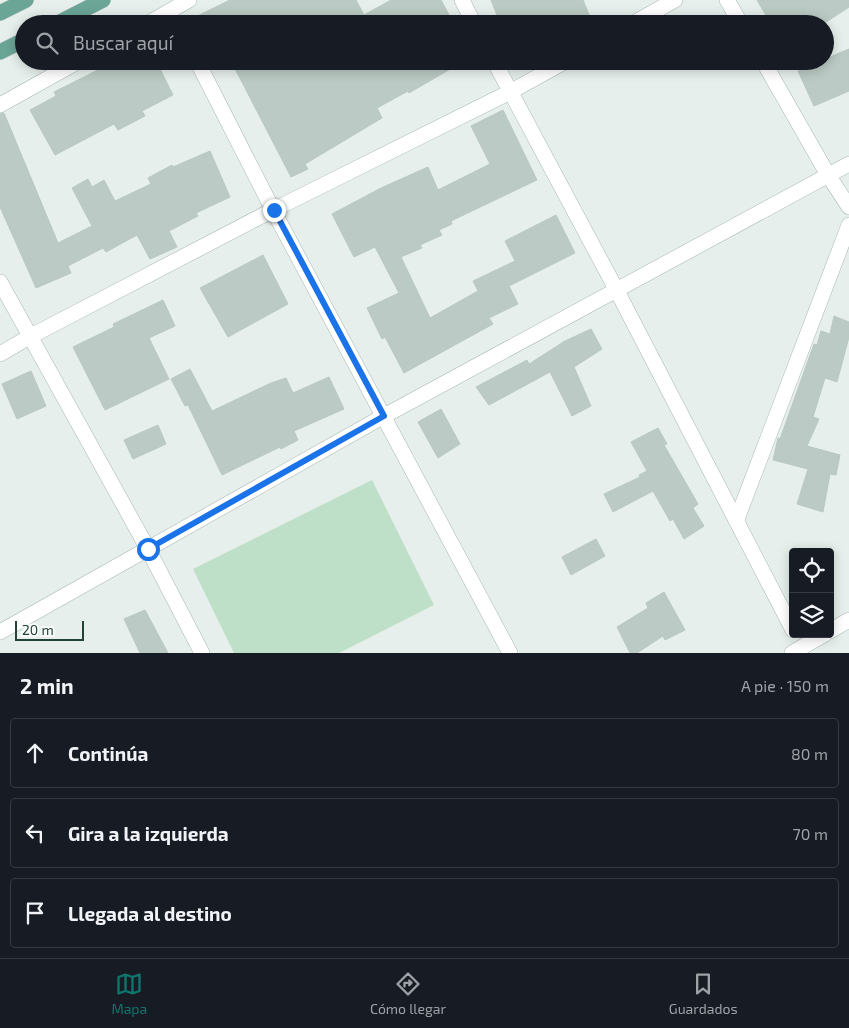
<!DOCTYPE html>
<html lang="es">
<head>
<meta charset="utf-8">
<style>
  body { margin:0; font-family:"Exo 2",sans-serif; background:#242831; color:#f1f3f6 }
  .controls { position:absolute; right:15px; bottom:15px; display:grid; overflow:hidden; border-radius:5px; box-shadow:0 2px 12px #0003 }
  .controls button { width:45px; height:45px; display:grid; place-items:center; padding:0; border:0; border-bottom:1px solid #363941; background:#171b24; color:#f1f3f6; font:25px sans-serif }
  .scale { position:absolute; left:15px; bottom:12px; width:69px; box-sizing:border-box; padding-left:5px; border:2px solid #24423a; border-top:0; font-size:14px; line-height:18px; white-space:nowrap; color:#24423a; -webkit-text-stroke:4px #f7fbf9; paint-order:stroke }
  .stop { position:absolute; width:15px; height:15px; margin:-11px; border:4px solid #1a73e8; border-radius:50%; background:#fff }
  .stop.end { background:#1a73e8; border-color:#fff; box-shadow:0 1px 5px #0008 }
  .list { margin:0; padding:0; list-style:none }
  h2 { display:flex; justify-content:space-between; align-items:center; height:65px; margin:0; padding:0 20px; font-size:21px }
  h2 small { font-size:16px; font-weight:400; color:#9ea1a6 }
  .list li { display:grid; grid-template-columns:32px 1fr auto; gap:15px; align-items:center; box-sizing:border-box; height:70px; margin:0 10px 10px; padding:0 10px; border:1px solid #363941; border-radius:5px }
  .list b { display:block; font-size:19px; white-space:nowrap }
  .list em { font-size:16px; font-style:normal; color:#9ea1a6 }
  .icon { flex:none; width:28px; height:28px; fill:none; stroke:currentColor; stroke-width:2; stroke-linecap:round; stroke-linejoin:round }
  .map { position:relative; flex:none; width:849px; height:653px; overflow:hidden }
  .search { position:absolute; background:#171b24; box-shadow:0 2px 12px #0003; left:15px; right:15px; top:15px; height:55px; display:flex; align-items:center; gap:12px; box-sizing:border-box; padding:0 18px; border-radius:28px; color:#9ea1a6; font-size:19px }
  .sheet { height:305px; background:#171b24 }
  nav { display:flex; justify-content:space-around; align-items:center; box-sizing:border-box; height:70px; border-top:1px solid #363941; background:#171b24; font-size:14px; color:#9ea1a6 }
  nav a { display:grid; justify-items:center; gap:2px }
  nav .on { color:#0f766e }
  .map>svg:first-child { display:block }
  .pitch { fill:#bfe0c8 }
  .building { fill:#bbcac4; stroke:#b8c9c2 }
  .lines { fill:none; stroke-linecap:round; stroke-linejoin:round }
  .minor-casing { stroke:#a8b8b2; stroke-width:16 }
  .major-casing { stroke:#c2cac8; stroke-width:16 }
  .minor { stroke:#fff; stroke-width:15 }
  .major { stroke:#6aa596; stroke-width:15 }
  .route { stroke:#1a73e8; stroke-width:6 }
</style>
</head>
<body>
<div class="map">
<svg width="849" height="653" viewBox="0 0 849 653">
  <rect width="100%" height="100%" fill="#e6efeb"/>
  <!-- pitch -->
  <path class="pitch" d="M 372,480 L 434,605 L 339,653 L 234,653 L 193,569 Z"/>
  <!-- building -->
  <g class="building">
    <path d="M 230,0 L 356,0 L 364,15 L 391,0 L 441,0 L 454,24 L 181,24 Z"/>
    <path d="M 491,0 L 583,0 L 593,24 L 508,24 L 505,18 L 499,20 Z"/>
    <path d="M 757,0 L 849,0 L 849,7 L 823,24 L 771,24 Z"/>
    <path d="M 849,49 L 849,91 L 814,106 L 798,71 L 820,61 L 825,61 L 825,59 Z"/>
    <path d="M 100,61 L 156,61 L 173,95 L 142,111 L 145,116 L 118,130 L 114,124 L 55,155 L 30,110 L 56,96 L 54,92 L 104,67 Z"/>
    <path d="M 231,61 L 464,61 L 409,93 L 408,91 L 377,108 L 382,118 L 305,164 L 308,169 L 291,177 Z"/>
    <path d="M 503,110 L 537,180 L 451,221 L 452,224 L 439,230 L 442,235 L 420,245 L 422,248 L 401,257 L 430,318 L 478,291 L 473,281 L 515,261 L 505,241 L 556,215 L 575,253 L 509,286 L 518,304 L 489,318 L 493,324 L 404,373 L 385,337 L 382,339 L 367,308 L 399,293 L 375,247 L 354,257 L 332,214 L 381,188 L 428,167 L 438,190 L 490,164 L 471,126 Z"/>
    <path d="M 4,113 L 58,243 L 92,226 L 72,188 L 88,179 L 92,187 L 104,180 L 115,201 L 151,184 L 148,178 L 172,165 L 173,167 L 210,151 L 230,197 L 196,213 L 198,216 L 169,231 L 177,247 L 150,259 L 137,235 L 106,252 L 103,248 L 68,266 L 71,273 L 36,288 L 0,207 L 0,114 Z"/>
    <path d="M 263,255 L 288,304 L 228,337 L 200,288 Z"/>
    <path d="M 163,300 L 175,326 L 149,338 L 169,379 L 105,410 L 73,347 L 114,327 L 113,324 Z"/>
    <path d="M 834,316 L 849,322 L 849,337 L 837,382 L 825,378 L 813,417 L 819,419 L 807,446 L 840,455 L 836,475 L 830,474 L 823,512 L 797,504 L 808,469 L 773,460 L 778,438 L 780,439 L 814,344 L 817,345 L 821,331 L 830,334 Z"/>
    <path d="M 591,329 L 602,349 L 574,367 L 591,406 L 572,416 L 550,372 L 489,405 L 476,387 L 527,360 L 529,364 L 565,341 Z"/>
    <path d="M 190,369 L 212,411 L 271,383 L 286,378 L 293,393 L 329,377 L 344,409 L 294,431 L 298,440 L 281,449 L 280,447 L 222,475 L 188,405 L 185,406 L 171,379 Z"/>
    <path d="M 31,371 L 46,406 L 17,419 L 2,384 Z"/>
    <path d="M 441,409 L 460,444 L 438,458 L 418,422 Z"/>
    <path d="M 158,425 L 166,444 L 133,459 L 124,440 Z"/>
    <path d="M 658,428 L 667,444 L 664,445 L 698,504 L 693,508 L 704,526 L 684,539 L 673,519 L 670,521 L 653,491 L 613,512 L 604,494 L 640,477 L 639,475 L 647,471 L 631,442 Z"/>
    <path d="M 596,539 L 605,556 L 571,575 L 562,557 Z"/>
    <path d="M 664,592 L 685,630 L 665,640 L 663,636 L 637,653 L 630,653 L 617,627 L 648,608 L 646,603 Z"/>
    <path d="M 145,610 L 168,653 L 140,653 L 124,619 Z"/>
  </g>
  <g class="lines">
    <!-- minor casing -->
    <g class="minor-casing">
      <g id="minor">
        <path d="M 462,0 L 474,24"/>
        <path d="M 727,0 L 741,24"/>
        <path d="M 147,24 L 189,0"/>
        <path d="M 632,24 L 675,0"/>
        <path d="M 197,61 L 273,210 L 510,653"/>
        <path d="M 494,61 L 616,289 L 793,630"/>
        <path d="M 763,61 L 828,175 L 849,207"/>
        <path d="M 0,105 L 79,61"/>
        <path d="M 0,282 L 148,549 L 202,653"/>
        <path d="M 0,354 L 31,336 L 273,210 L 510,92 L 566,61"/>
        <path d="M 737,519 L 849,225"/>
        <path d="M 830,631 L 849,620"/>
        <path d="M 0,632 L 384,416 L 849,164"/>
        <path d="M 792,653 L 825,634"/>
      </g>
    </g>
    <!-- major casing -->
    <g class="major-casing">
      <g id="major">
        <path d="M 0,13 L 26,0"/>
        <path d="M 56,24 L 103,0"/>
        <path d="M 0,52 L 24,40"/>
      </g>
    </g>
    <!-- minor -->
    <use href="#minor" class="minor"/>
    <!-- major -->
    <use href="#major" class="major"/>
  </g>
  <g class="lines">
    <!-- route -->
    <path class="route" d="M 148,549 L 384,416 L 274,210"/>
  </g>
</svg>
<div class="controls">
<button><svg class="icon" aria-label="locate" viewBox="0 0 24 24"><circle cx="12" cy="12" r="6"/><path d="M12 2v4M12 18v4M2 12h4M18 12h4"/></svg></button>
<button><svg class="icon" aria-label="layers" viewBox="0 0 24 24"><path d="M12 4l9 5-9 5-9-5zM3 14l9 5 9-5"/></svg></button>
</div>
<div class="scale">20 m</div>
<div class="stop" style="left:148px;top:549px"></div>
<div class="stop end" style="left:274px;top:210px"></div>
<div class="search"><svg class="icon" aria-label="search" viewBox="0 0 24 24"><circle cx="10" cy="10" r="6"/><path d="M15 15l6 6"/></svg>Buscar aquí</div>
</div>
<section class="sheet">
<h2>2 min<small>A pie · 150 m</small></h2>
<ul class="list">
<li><svg class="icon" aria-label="ahead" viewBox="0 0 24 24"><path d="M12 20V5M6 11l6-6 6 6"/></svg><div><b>Continúa</b></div><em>80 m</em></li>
<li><svg class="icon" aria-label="left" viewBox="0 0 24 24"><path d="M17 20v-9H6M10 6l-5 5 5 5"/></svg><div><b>Gira a la izquierda</b></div><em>70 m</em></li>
<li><svg class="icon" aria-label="arrive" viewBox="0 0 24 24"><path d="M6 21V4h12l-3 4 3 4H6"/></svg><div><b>Llegada al destino</b></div></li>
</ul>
</section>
<nav>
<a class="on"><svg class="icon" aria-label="map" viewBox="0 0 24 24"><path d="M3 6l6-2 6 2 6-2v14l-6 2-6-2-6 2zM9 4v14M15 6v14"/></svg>Mapa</a>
<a><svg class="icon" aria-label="directions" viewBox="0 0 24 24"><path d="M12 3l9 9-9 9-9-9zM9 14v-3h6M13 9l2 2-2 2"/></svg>Cómo llegar</a>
<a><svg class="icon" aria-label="saved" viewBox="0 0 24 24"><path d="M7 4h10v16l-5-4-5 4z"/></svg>Guardados</a>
</nav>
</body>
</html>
